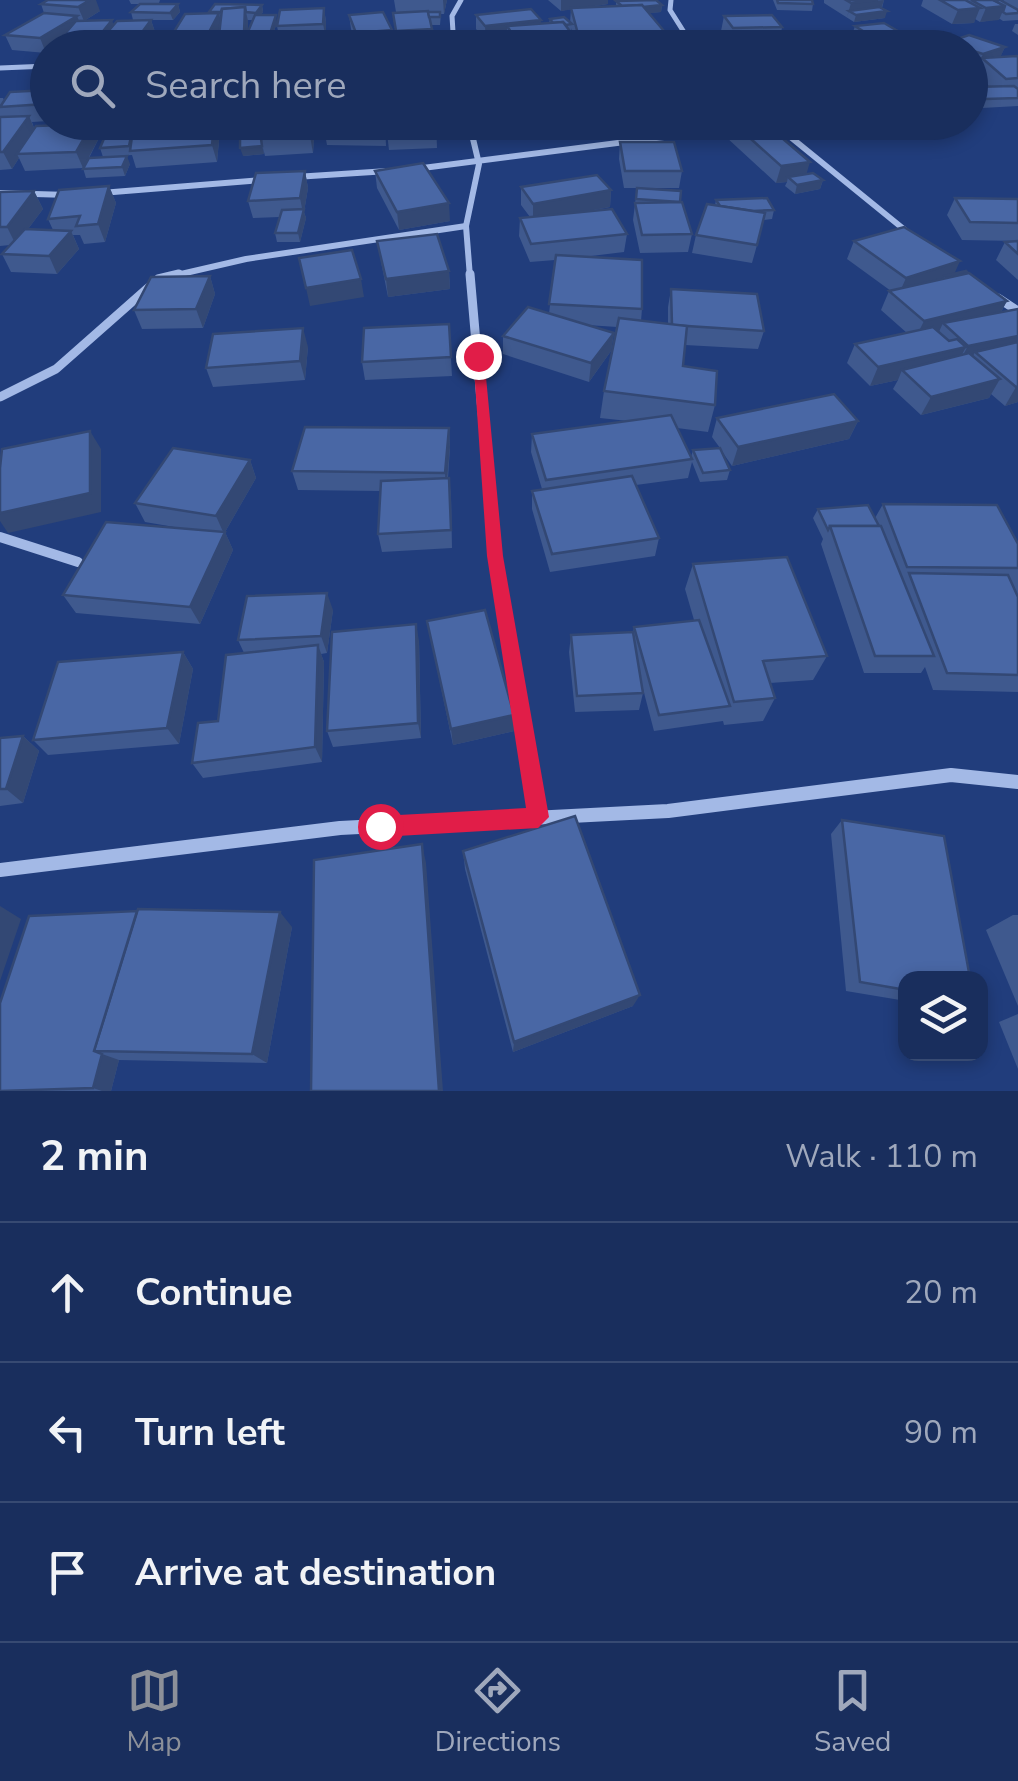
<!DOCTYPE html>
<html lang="en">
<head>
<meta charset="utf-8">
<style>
  body { margin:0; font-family:"Nunito Sans",sans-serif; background:#223663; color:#f1f3f6 }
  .controls { position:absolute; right:30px; bottom:30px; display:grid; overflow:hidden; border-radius:20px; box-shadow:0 5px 15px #0003 }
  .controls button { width:90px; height:90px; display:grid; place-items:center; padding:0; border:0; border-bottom:2px solid #374a72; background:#192e5d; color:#f1f3f6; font:50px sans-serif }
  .stop { position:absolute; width:30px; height:30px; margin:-22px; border:8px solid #e11d48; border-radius:50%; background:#fff }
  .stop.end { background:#e11d48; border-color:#fff; box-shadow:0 2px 10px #0008 }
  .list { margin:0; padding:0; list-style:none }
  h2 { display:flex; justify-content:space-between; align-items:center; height:130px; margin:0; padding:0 40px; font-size:42px }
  h2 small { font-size:32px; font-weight:400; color:#9fa8bc }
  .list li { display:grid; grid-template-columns:65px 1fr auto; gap:30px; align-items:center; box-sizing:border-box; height:140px; padding:0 40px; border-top:2px solid #374a72 }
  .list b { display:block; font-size:38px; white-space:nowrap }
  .list em { font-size:32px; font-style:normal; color:#9fa8bc }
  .icon { flex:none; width:55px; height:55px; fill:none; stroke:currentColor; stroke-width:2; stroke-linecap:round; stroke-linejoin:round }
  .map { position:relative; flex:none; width:1018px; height:1091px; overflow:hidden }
  .search { position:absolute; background:#192e5d; box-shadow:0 5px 15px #0003; left:30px; right:30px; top:30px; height:110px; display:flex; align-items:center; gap:25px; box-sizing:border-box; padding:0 35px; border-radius:55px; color:#9fa8bc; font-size:38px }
  .sheet { height:550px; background:#192e5d }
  nav { display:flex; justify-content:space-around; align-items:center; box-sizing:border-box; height:140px; border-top:2px solid #374a72; background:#192e5d; font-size:28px; color:#9fa8bc }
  nav a { display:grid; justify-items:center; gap:5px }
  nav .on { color:#8c9099 }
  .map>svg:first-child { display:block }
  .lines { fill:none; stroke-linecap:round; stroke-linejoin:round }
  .minor-far4 { stroke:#a3b9e6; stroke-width:5 }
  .minor-far3 { stroke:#a3b9e6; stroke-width:6 }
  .minor-far2 { stroke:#a3b9e6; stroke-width:9 }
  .minor-far1 { stroke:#a3b9e6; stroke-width:10 }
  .minor { stroke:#a3b9e6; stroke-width:14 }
  .wall { fill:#3f598e; fill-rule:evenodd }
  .shaded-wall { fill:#334874 }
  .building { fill:#4967a5; stroke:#334874; stroke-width:2.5 }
  .route { fill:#e11d48 }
</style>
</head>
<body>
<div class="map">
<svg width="1018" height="1091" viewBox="0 0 1018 1091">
  <rect width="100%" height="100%" fill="#213d7c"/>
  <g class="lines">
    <!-- minor-far4 -->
    <g class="minor-far4">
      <path d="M 671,0 L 670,10 L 694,48"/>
      <path d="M 454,48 L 452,16 L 461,0"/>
      <path d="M 0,68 L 48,66"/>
    </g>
    <!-- minor-far3 -->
    <g class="minor-far3">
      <path d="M 469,122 L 479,164 L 466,226 L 470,277"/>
      <path d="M 772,122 L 911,235"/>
      <path d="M 415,169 L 773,123"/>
      <path d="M 295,177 L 388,171"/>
      <path d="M 0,193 L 69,195"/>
      <path d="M 101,193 L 263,180"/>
      <path d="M 168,277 L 246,259 L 466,226"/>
    </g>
    <!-- minor-far2 -->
    <g class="minor-far2">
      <path d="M 470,274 L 488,480"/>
      <path d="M 998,298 L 1018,311"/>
      <path d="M 0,397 L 56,369 L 158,279 L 179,274"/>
    </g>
    <!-- minor-far1 -->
    <g class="minor-far1">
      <path d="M 488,478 L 495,556 L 526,746"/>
      <path d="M 0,537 L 78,562"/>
    </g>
    <!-- minor -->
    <g class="minor">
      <path d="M 526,743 L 538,817"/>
      <path d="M 0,870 L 340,828 L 668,811 L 951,775 L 1018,782"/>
    </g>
  </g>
  <!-- wall -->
  <g class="wall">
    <path d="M 48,0 L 100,11 L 84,21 L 114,25 L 151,20 L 156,35 L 150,43 L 159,48 L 109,48 L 108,46 L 107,48 L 61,48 L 66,45 L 65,41 L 54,48 L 48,48 L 46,53 L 12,50 L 5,35 L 44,13 L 41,4 Z"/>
    <path d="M 129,0 L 160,0 L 159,3 L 140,4 L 178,4 L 180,12 L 173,20 L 133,20 L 131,12 L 140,4 L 131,4 Z"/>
    <path d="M 394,0 L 447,0 L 444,14 L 441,14 L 440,25 L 431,25 L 433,43 L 398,45 L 393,18 L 396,12 Z"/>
    <path d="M 548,0 L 608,0 L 608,4 L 583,8 L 616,6 L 616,1 L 662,5 L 661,12 L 649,13 L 664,31 L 663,43 L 668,48 L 576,48 L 571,28 L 571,48 L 511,48 L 507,38 L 486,41 L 476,29 L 476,15 L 541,24 L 549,23 L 550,19 L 570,23 L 571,9 L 561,11 Z"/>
    <path d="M 773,0 L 812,0 L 813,4 L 812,11 L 777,10 Z"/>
    <path d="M 824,0 L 884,0 L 882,8 L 885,18 L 854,22 L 824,3 Z"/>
    <path d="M 923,0 L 1000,0 L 1003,1 L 1004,0 L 1018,0 L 1018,20 L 1003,21 L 1000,19 L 980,22 L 975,19 L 974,23 L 952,24 L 921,6 Z"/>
    <path d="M 262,5 L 263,12 L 261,15 L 277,22 L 271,41 L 249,42 L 248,36 L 248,48 L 222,48 L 219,33 L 212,48 L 176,48 L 172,35 L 209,13 ZM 248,20 L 253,20 L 248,33 Z"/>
    <path d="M 324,8 L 326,22 L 326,38 L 280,41 L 277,26 Z"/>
    <path d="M 349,15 L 394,44 L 358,48 L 351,29 Z"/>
    <path d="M 724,16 L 782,27 L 781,34 L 832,48 L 732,48 L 721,31 Z"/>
    <path d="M 1015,24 L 1018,24 L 1018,35 L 1012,31 Z"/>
    <path d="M 855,26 L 913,40 L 912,43 L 947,44 L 948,42 L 1005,47 L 1000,57 L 1018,57 L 1018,106 L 982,108 L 970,98 L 972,87 L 990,87 L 975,74 L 977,69 L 970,67 L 970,48 L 861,48 L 850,41 Z"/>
    <path d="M 48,90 L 48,121 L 32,122 L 34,128 L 78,124 L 77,122 L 119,122 L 92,124 L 98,140 L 89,158 L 130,164 L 125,176 L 86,178 L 83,168 L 25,171 L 19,158 L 12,169 L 0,170 L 0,98 L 3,98 L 4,100 Z"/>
    <path d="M 134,122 L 171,122 L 171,128 L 181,125 L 181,122 L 243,122 L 243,125 L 215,128 L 219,141 L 217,162 L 136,168 L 132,155 L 103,157 L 100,148 L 133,127 Z"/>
    <path d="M 264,122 L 315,122 L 313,153 L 265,156 L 263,148 L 264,154 L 243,156 L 262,136 Z"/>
    <path d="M 385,122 L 386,146 L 327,145 L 324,129 Z"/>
    <path d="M 436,122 L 437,148 L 389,150 L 387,133 Z"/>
    <path d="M 574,122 L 626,122 L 625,131 L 581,134 Z"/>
    <path d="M 806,122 L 889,122 L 886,132 L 818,137 Z"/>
    <path d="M 754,125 L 806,174 L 823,180 L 820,189 L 795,194 L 785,186 L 787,182 L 776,183 L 726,137 L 728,128 Z"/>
    <path d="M 620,142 L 682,171 L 679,188 L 638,188 L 680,202 L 692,234 L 688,252 L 640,253 L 633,220 L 637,188 L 624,188 L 619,159 Z"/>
    <path d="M 305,171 L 308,188 L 304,212 L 306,218 L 300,242 L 277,242 L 275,233 L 279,217 L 253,218 L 248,201 Z"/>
    <path d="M 375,171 L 450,221 L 399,230 L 377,188 Z"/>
    <path d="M 109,186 L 116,203 L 105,242 L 84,244 L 80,235 L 73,235 L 79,249 L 57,274 L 11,272 L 2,254 L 10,245 L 0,246 L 0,192 L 34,191 L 43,209 L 28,229 L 53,230 L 48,219 Z"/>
    <path d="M 521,187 L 611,190 L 610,207 L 586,212 L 627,234 L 624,252 L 583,257 L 642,309 L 641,321 L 668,324 L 668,307 L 671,289 L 764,331 L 758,349 L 685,345 L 683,366 L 715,405 L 708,432 L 677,428 L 691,457 L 693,450 L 720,448 L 712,437 L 717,418 L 858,421 L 849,439 L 732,466 L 721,450 L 730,470 L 727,480 L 700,482 L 692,462 L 688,478 L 636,485 L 659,538 L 655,556 L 550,572 L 532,509 L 532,491 L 542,489 L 531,452 L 532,434 L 628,421 L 600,418 L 604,391 L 617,327 L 587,325 L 614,333 L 611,351 L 589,382 L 503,354 L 503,336 L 549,314 L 555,260 L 530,262 L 519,236 L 520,218 L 530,217 L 521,205 Z"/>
    <path d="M 955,198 L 1018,199 L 1018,241 L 962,240 L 947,215 Z"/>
    <path d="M 716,200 L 774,210 L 772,219 L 764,220 L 752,263 L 692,253 L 696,235 L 715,205 Z"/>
    <path d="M 377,241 L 449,271 L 450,289 L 388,297 Z"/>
    <path d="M 854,241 L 954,274 L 1007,301 L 1001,312 L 1018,309 L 1018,402 L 1005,406 L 991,394 L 989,398 L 921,415 L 893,389 L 898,380 L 870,386 L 847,363 L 855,344 L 907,333 L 881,310 L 889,291 L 891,291 L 847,259 Z"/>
    <path d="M 1018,241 L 1018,280 L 996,260 L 1005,242 Z"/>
    <path d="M 210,276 L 215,294 L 203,328 L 142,329 L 134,310 Z"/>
    <path d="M 449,324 L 452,376 L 365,380 L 362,362 Z"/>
    <path d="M 308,347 L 305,380 L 213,387 L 206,368 Z"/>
    <path d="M 449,428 L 450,447 L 448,478 L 449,478 L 451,496 L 452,548 L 382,552 L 378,534 L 381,491 L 298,490 L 292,471 Z"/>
    <path d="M 250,460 L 256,478 L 225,532 L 233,550 L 200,624 L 76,613 L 63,595 L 186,529 L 145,522 L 135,503 Z"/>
    <path d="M 883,504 L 1018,568 L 1018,692 L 933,690 L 925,667 L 921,673 L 864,673 L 821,544 L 823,539 L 813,518 L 818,509 L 875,518 Z"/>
    <path d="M 693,564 L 827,656 L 813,680 L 770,683 L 775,698 L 763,721 L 724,725 L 723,721 L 654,731 L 643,689 L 643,693 L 639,710 L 575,712 L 569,652 L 571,635 L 633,633 L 634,627 L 694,620 L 685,589 Z"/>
    <path d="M 333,610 L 327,653 L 321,654 L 324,662 L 322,762 L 203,778 L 192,763 L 218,721 L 244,653 L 238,640 Z"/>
    <path d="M 427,621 L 514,731 L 453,745 Z"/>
    <path d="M 419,641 L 421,738 L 333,747 L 327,731 Z"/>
    <path d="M 183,652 L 193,669 L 179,744 L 48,755 L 33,740 Z"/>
    <path d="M 23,736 L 39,751 L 23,803 L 0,806 L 0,738 Z"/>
    <path d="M 842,820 L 906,978 L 906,1001 L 846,991 L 831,834 Z"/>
    <path d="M 463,851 L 633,1006 L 513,1052 L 465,869 Z"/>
    <path d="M 1013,915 L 1018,915 L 1018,1006 L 986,930 Z"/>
    <path d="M 292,927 L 267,1063 L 119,1060 L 111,1091 L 0,1091 Z"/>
    <path d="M 1018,1014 L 1018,1069 L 999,1022 Z"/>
  </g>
  <!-- shaded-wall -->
  <g class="shaded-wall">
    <path d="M 90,0 L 96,0 L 100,11 L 84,21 L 78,7 Z"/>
    <path d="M 443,0 L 447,0 L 444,14 Z"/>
    <path d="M 561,0 L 608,0 L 608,4 L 561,11 Z"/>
    <path d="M 884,0 L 880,12 L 887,11 L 885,18 L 854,22 L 856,15 L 849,11 L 847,17 L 851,3 Z"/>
    <path d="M 178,4 L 180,12 L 173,20 L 170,13 Z"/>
    <path d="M 262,5 L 263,12 L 258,20 L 256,13 Z"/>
    <path d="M 662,5 L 661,12 L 625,16 L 625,8 Z"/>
    <path d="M 1005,6 L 999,20 L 980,22 L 986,8 Z"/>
    <path d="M 245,7 L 248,21 L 248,48 L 222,48 L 219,35 Z"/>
    <path d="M 324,8 L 326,22 L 326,38 L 323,24 Z"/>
    <path d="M 980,8 L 974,23 L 952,24 L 958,10 Z"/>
    <path d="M 219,13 L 222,27 L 211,48 L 208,34 Z"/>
    <path d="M 276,15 L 277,22 L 271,41 L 270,34 Z"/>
    <path d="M 77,16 L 83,30 L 63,36 L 65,41 L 54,48 L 48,48 L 46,53 L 40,38 Z"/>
    <path d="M 112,20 L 117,35 L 105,35 L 108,46 L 104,48 L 100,35 Z"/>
    <path d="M 151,20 L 156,35 L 146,48 L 144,48 L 140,35 Z"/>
    <path d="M 541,20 L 541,35 L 507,26 L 507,38 L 486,41 L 485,26 Z"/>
    <path d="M 392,30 L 394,44 L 358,48 L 356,33 Z"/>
    <path d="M 572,34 L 571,48 L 515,48 L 515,38 Z"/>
    <path d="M 913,40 L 910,48 L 889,44 L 888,48 L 880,48 L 882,43 Z"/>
    <path d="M 1005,47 L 998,62 L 982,58 L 977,69 L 983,54 Z"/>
    <path d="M 29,116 L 36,133 L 17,154 L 19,158 L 12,169 L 3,152 Z"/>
    <path d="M 190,122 L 243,122 L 243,125 L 215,128 L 219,141 L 217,162 L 212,145 L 192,133 Z"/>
    <path d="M 311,122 L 315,122 L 313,153 L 310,136 Z"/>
    <path d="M 675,122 L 721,122 L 674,129 Z"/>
    <path d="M 92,124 L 98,140 L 83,168 L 76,152 Z"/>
    <path d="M 261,140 L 264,154 L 243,156 L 240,148 Z"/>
    <path d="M 127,156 L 130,164 L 125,176 L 122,167 Z"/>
    <path d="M 810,162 L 805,179 L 788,177 L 787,182 L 776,183 L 781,166 Z"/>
    <path d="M 305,171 L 308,188 L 304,212 L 306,218 L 300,242 L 298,233 L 303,213 L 300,198 Z"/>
    <path d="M 823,180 L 820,189 L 795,194 L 797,185 Z"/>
    <path d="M 109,186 L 116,203 L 105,242 L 98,224 Z"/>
    <path d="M 611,190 L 610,207 L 533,221 L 533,204 Z"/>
    <path d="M 34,191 L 43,209 L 16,245 L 7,227 Z"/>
    <path d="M 449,203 L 450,221 L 399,230 L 397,212 Z"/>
    <path d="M 71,231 L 79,249 L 57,274 L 49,256 Z"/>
    <path d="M 960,261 L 952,279 L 945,276 L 942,282 L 898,296 L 906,278 Z"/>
    <path d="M 449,271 L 450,289 L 388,297 L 386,279 Z"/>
    <path d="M 210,276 L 215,294 L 203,328 L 196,309 Z"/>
    <path d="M 361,279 L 364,297 L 310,306 L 306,288 Z"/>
    <path d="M 1007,301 L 997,319 L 943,323 L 938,334 L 915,339 L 924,321 Z"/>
    <path d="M 303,328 L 308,347 L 305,380 L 300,361 Z"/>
    <path d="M 614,333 L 611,351 L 589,382 L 591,363 Z"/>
    <path d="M 1018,336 L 1018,352 L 975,352 L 970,362 L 958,364 L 968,346 Z"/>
    <path d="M 966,347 L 956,366 L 902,370 L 898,380 L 870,386 L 878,367 Z"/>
    <path d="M 1000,379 L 989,398 L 921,415 L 931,397 Z"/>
    <path d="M 1018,386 L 1018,402 L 1005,406 L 1016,387 Z"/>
    <path d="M 858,421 L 849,439 L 732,466 L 738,447 Z"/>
    <path d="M 449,428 L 450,447 L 446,492 L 445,473 Z"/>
    <path d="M 90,431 L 101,449 L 101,512 L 8,533 L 0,521 L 0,513 Z"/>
    <path d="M 250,460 L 256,478 L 225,532 L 233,550 L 200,624 L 190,607 L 224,534 L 216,516 Z"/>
    <path d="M 327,593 L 333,610 L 327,653 L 321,636 Z"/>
    <path d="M 416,624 L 419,641 L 421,738 L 418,723 Z"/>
    <path d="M 318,645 L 324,662 L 322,762 L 315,747 Z"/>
    <path d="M 183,652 L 193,669 L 179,744 L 167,728 Z"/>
    <path d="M 514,715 L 514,731 L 453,745 L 451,729 Z"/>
    <path d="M 23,736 L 39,751 L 23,803 L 6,789 Z"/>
    <path d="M 422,844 L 426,863 L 443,1091 L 439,1091 Z"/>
    <path d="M 0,906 L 21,919 L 0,981 Z"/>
    <path d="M 280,912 L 292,927 L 267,1063 L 252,1054 Z"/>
    <path d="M 640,995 L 633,1006 L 513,1052 L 514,1042 Z"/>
    <path d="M 102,1054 L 119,1060 L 111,1091 L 102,1091 L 93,1088 Z"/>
  </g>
  <!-- building -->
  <g class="building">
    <path d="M 48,0 L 90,0 L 78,7 L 41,4 Z"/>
    <path d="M 656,0 L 662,5 L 643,7 L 642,5 L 622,6 L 616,1 Z"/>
    <path d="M 777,0 L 812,0 L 813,4 L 778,3 Z"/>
    <path d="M 846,0 L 878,0 L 851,3 Z"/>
    <path d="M 940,0 L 965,0 L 980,8 L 958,10 Z"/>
    <path d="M 971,0 L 993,0 L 1005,6 L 986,8 Z"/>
    <path d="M 993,0 L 1000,0 L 1018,10 L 1018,13 L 1006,14 L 1003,12 L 1005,6 Z"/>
    <path d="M 140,4 L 178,4 L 170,13 L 131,12 Z"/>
    <path d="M 215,4 L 262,5 L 256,13 L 246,12 L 245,7 L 222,9 L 221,12 L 209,12 Z"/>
    <path d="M 642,5 L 664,31 L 578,34 L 571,8 Z"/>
    <path d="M 245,7 L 244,33 L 219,35 L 222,9 Z"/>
    <path d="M 879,7 L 887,11 L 856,15 L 849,11 Z"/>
    <path d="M 324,8 L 323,24 L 277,26 L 280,10 Z"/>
    <path d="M 531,9 L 541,20 L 485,26 L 476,15 Z"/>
    <path d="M 428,11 L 432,29 L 396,31 L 393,13 Z"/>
    <path d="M 383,12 L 392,30 L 356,33 L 349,15 Z"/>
    <path d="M 428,12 L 440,12 L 440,17 L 429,17 Z"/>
    <path d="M 44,13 L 77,16 L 40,38 L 5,35 Z"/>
    <path d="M 219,13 L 208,34 L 172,35 L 185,14 Z"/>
    <path d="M 255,15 L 276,15 L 270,34 L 247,34 Z"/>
    <path d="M 772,15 L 782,27 L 733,28 L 724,16 Z"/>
    <path d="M 564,17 L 572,24 L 566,25 L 563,22 L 553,23 L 550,19 Z"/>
    <path d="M 112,20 L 100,35 L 63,36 L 76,21 Z"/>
    <path d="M 151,20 L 140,35 L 105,35 L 117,21 Z"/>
    <path d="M 563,22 L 572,34 L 515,38 L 507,26 Z"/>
    <path d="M 884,23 L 913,40 L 882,43 L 855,26 Z"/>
    <path d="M 817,32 L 832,46 L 752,48 L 742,36 Z"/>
    <path d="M 969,35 L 1005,47 L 983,54 L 970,50 L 970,48 L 964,48 L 948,42 Z"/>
    <path d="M 657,37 L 668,48 L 624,48 L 617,41 Z"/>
    <path d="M 732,37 L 741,37 L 740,42 L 736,43 Z"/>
    <path d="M 941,40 L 953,48 L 894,48 L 889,44 Z"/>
    <path d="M 323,41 L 322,48 L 286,48 L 287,42 Z"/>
    <path d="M 158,43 L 156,48 L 122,48 L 124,44 Z"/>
    <path d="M 88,44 L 86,48 L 61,48 L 62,45 Z"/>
    <path d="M 550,44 L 552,48 L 521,46 Z"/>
    <path d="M 1017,56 L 1018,57 L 1018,78 L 1006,79 L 982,58 Z"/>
    <path d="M 1014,86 L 1018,89 L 1018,98 L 985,99 L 972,87 Z"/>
    <path d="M 48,90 L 48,100 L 45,104 L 0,107 L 10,92 Z"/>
    <path d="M 29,116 L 3,152 L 0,152 L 0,117 Z"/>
    <path d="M 134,122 L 166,122 L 166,135 L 167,128 L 214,124 L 212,145 L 130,151 Z"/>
    <path d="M 181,122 L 190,122 L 190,126 L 173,128 L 172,126 L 181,125 Z"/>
    <path d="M 264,122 L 311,122 L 310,136 L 261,139 Z"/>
    <path d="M 325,122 L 384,122 L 384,129 L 324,129 Z"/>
    <path d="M 388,122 L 436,122 L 436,131 L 387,133 Z"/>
    <path d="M 92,124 L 76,152 L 17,154 L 36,126 Z"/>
    <path d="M 754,125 L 757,128 L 741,130 L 739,137 L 737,137 L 728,128 Z"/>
    <path d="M 768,126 L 810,162 L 781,166 L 741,130 Z"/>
    <path d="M 133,127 L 129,146 L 100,148 L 108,129 Z"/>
    <path d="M 260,131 L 262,146 L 240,148 L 240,133 Z"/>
    <path d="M 620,142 L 674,142 L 682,171 L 625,171 Z"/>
    <path d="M 127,156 L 122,167 L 83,169 L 89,158 Z"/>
    <path d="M 423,163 L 449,203 L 397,212 L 375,171 Z"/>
    <path d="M 305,171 L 300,198 L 248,201 L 256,173 Z"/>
    <path d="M 813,173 L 823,180 L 797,185 L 788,177 Z"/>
    <path d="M 597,175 L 611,190 L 533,204 L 521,187 Z"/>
    <path d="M 109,186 L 98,224 L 76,226 L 80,216 L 48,219 L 59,190 Z"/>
    <path d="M 637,188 L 681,191 L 680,202 L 636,199 Z"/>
    <path d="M 34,191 L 7,227 L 0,227 L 0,192 Z"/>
    <path d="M 767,198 L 774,210 L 753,211 L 720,206 L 716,200 Z"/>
    <path d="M 955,198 L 1018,199 L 1018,223 L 970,222 Z"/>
    <path d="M 682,202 L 692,234 L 642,235 L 635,203 Z"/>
    <path d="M 707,204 L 765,213 L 757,245 L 696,235 Z"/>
    <path d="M 304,209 L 298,233 L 275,233 L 282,210 Z"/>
    <path d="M 612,209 L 627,234 L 531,244 L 520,218 Z"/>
    <path d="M 904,227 L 960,261 L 906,278 L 854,241 Z"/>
    <path d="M 25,229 L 71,231 L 49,256 L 2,254 Z"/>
    <path d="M 437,234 L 449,271 L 386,279 L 377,241 Z"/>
    <path d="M 1018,241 L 1018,254 L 1005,242 Z"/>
    <path d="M 352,250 L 361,279 L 306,288 L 299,258 Z"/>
    <path d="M 556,255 L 642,260 L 642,309 L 549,304 Z"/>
    <path d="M 966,271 L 968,273 L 947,278 L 945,276 Z"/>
    <path d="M 969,273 L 1007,301 L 924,321 L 889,291 Z"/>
    <path d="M 210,276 L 196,309 L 134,310 L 151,277 Z"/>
    <path d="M 671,289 L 757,294 L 764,331 L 672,325 Z"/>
    <path d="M 528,307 L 614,333 L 591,363 L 503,336 Z"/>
    <path d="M 1018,309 L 1018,336 L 968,346 L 943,323 Z"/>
    <path d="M 619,318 L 687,326 L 683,366 L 717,371 L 715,405 L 604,391 Z"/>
    <path d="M 449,324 L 451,357 L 362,362 L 364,328 Z"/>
    <path d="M 933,327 L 949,341 L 957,339 L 966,347 L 878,367 L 855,344 Z"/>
    <path d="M 303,328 L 300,361 L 206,368 L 213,334 Z"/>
    <path d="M 1018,342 L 1018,386 L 1016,387 L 975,352 Z"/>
    <path d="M 969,353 L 1000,379 L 931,397 L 902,370 Z"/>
    <path d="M 834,394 L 858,421 L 738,447 L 717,418 Z"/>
    <path d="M 671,415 L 692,459 L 546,480 L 532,434 Z"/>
    <path d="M 305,427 L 449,428 L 445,473 L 292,471 Z"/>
    <path d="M 90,431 L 90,493 L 0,513 L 0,468 L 2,449 Z"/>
    <path d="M 173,448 L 250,460 L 216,516 L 135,503 Z"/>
    <path d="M 720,448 L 730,470 L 703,473 L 693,450 Z"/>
    <path d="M 632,476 L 659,538 L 552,554 L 532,491 Z"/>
    <path d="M 449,478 L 451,530 L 378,534 L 381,481 Z"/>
    <path d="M 883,504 L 997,505 L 1018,544 L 1018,568 L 907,567 Z"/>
    <path d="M 868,505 L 879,526 L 830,526 L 828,530 L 818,509 Z"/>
    <path d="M 106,522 L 225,532 L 190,607 L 63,595 Z"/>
    <path d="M 830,526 L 881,526 L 934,656 L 875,656 Z"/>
    <path d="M 787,557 L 827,656 L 763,661 L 775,698 L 734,702 L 693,564 Z"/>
    <path d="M 909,573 L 1008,575 L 1018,597 L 1018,675 L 947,673 Z"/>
    <path d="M 327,593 L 321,636 L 238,640 L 247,596 Z"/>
    <path d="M 485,610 L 514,715 L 451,729 L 427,621 Z"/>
    <path d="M 699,620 L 730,706 L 659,715 L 634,627 Z"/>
    <path d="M 416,624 L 418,723 L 327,731 L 332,632 Z"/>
    <path d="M 633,632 L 643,693 L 577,696 L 571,635 Z"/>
    <path d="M 318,645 L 315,747 L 192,763 L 198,723 L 218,721 L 226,655 Z"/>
    <path d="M 183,652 L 167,728 L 33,740 L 58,662 Z"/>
    <path d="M 23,736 L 6,789 L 0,789 L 0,738 Z"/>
    <path d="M 575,816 L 640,995 L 514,1042 L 463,851 Z"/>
    <path d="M 842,820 L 944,836 L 970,978 L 906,978 L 906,990 L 860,982 Z"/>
    <path d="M 422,844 L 439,1091 L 311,1091 L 314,860 Z"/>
    <path d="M 138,909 L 280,912 L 252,1054 L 94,1051 Z"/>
    <path d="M 137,911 L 94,1051 L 102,1054 L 93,1088 L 0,1091 L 0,1003 L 29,916 Z"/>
  </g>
  <!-- route -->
  <path class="route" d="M 473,354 L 484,356 L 503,556 L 549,817 L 538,828 L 380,837 L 369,826 L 380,816 L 526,808 L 487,556 Z"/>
</svg>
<div class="controls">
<button><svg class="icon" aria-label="layers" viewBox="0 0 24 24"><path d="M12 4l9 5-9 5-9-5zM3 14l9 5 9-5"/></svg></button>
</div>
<div class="stop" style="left:380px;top:826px"></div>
<div class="stop end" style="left:478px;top:356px"></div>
<div class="search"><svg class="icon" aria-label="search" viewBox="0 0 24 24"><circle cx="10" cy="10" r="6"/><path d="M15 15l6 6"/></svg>Search here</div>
</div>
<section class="sheet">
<h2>2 min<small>Walk · 110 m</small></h2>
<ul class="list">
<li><svg class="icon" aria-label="ahead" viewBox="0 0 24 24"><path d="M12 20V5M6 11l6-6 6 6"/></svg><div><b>Continue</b></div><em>20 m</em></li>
<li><svg class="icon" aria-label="left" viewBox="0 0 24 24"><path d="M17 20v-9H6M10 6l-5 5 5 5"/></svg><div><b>Turn left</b></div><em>90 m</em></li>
<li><svg class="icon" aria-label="arrive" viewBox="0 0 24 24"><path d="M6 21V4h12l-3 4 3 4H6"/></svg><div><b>Arrive at destination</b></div></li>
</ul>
</section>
<nav>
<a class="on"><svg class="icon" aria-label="map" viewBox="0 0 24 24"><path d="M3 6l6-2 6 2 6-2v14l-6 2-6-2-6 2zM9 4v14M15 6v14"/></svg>Map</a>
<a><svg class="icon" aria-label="directions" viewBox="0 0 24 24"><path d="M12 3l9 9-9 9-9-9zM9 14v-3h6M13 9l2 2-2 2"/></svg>Directions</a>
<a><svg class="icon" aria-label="saved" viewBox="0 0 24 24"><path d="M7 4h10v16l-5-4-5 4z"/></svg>Saved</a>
</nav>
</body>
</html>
